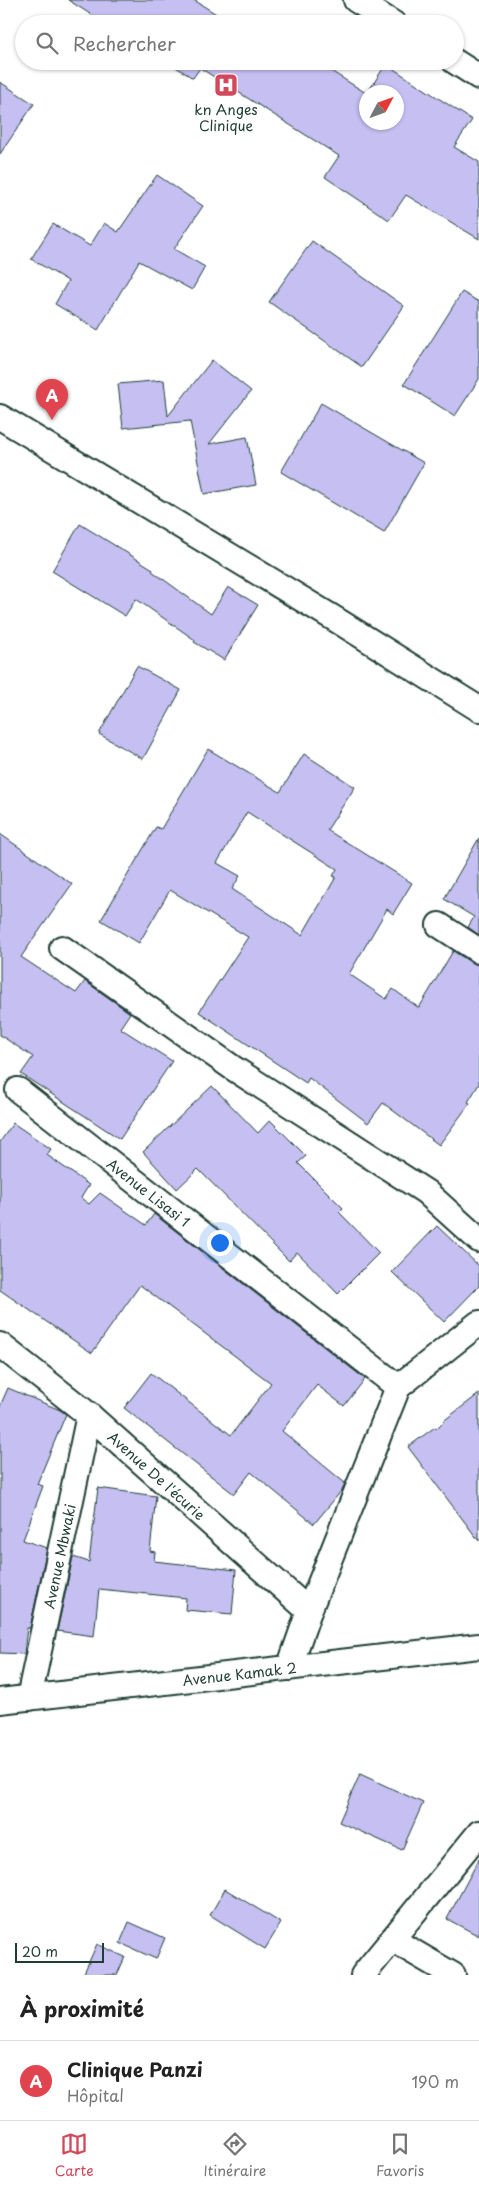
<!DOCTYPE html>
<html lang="fr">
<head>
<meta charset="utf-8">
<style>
  body { margin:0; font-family:"Playpen Sans",sans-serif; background:#f2f2f2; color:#222 }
  .compass { position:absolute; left:359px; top:85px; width:45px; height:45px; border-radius:50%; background:#fff; box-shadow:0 1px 4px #0004; rotate:49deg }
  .scale { position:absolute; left:15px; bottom:12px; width:89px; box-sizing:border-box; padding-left:5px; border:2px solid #1f3d34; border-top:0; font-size:14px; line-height:18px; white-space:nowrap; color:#1f3d34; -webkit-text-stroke:4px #fff; paint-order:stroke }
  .you { position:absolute; left:219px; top:1242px; width:18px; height:18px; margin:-12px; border:4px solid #fff; border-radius:50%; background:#1a73e8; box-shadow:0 0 0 8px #1a73e833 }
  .badge { display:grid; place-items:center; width:32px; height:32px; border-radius:50%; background:#d1495b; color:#fff; font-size:16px; font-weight:700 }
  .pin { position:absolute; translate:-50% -41px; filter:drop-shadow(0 1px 2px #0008) }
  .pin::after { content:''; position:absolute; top:26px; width:18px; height:15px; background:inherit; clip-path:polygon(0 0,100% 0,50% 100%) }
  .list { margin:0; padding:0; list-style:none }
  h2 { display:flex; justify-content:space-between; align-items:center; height:65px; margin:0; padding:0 20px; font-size:21px }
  h2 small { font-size:16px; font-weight:400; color:#767676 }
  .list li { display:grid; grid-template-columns:32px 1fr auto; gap:15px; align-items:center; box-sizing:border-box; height:80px; padding:0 20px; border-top:1px solid #e0e0e0 }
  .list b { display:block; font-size:19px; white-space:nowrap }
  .list p { margin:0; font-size:16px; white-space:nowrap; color:#767676 }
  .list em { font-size:16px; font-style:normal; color:#767676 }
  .icon { flex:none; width:28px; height:28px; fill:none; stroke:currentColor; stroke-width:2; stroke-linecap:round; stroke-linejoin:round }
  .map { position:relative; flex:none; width:479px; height:1975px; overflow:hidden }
  .search { position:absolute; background:#fff; box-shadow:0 1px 4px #0004; left:15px; right:15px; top:15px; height:55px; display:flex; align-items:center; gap:12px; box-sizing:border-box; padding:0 18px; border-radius:28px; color:#767676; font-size:19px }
  .sheet { height:145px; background:#fff }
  nav { display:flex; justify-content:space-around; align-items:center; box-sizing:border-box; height:70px; border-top:1px solid #e0e0e0; background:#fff; font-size:14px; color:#767676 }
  nav a { display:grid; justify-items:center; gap:2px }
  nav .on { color:#d1495b }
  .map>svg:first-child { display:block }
  .building { fill:#c5bff2; stroke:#1f3d34; fill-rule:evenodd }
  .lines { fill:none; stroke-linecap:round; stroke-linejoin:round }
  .street-casing { stroke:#1f3d34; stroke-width:28 }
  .street { stroke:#fff; stroke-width:24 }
  .labels { text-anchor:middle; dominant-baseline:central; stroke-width:5; stroke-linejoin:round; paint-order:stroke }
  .poi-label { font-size:14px; fill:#1f3d34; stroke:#fff }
  .street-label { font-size:14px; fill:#1f3d34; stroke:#fff }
</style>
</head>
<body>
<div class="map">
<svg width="479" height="1975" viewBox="0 0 479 1975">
  <rect width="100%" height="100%" fill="#fff"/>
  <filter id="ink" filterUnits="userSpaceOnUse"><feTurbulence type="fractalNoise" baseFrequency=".02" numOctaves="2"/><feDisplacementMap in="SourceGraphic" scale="10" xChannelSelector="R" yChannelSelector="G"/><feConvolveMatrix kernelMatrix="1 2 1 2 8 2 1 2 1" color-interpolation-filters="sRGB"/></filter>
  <g filter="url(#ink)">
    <!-- building -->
    <g class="building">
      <path d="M 68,0 L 194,0 L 232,24 L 106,24 Z"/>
      <path d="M 166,61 L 315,61 L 366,93 L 366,122 L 396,122 L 396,92 L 368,92 L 386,64 L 472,120 L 454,147 L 479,162 L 479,239 L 406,195 L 389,220 L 325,177 L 339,156 L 200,68 L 193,78 Z"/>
      <path d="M 0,82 L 34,104 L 0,154 Z"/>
      <path d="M 157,175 L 203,206 L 174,249 L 205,267 L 192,290 L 139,261 L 98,330 L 55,304 L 68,281 L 31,259 L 53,224 L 90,246 L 104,223 L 118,232 Z"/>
      <path d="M 312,241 L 404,306 L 362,367 L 269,302 Z"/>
      <path d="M 462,292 L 479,302 L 479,379 L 455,416 L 404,384 Z"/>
      <path d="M 212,360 L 251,391 L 209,444 L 247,437 L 256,485 L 204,494 L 190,421 L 123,428 L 118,384 L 164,380 L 168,416 Z"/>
      <path d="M 321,403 L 424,463 L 384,533 L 281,472 Z"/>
      <path d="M 80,524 L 153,569 L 152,571 L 211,614 L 228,587 L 258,605 L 224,660 L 194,642 L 195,640 L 136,599 L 125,616 L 52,571 Z"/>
      <path d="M 137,666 L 181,690 L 143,759 L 99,734 Z"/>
      <path d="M 208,749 L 280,792 L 304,754 L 355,787 L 327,830 L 412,883 L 393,914 L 387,909 L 349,974 L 386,999 L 393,989 L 419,1008 L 453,951 L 472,963 L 479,965 L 479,1084 L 468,1102 L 470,1103 L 439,1145 L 383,1103 L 368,1123 L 309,1078 L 306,1083 L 199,1012 L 248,937 L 170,890 L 139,943 L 101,920 L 156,827 L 161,829 ZM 247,812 L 337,869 L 333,876 L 336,877 L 302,935 L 232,889 L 240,876 L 217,863 Z"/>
      <path d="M 0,834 L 72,884 L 21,957 L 76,993 L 85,981 L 130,1013 L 120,1028 L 172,1061 L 120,1139 L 21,1074 L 33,1057 L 0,1035 Z"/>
      <path d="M 479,838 L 479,935 L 468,927 L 474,917 L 444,899 Z"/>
      <path d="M 212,1086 L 258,1133 L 270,1120 L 306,1156 L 298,1163 L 343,1208 L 339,1212 L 379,1253 L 338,1294 L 297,1252 L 289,1261 L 198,1169 L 177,1189 L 143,1152 Z"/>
      <path d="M 13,1123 L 51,1149 L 47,1155 L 89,1185 L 81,1198 L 89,1204 L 100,1193 L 146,1225 L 154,1214 L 365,1379 L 344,1406 L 317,1385 L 282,1431 L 345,1483 L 342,1490 L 314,1524 L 251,1472 L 234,1494 L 124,1408 L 151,1373 L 231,1435 L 271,1383 L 140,1285 L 92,1353 L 0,1290 L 0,1142 Z"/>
      <path d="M 437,1226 L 479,1266 L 479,1286 L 444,1322 L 392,1272 Z"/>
      <path d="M 8,1388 L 60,1410 L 66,1414 L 37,1484 L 43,1486 L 23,1540 L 47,1548 L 30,1628 L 27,1628 L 24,1654 L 0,1653 L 0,1406 Z"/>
      <path d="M 479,1394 L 479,1541 L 408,1447 L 435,1427 L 437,1428 L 446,1419 Z"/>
      <path d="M 98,1488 L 156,1496 L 150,1551 L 155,1552 L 154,1561 L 236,1570 L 232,1614 L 185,1610 L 186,1598 L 99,1589 L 94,1636 L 57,1631 L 73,1557 L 89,1562 Z"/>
      <path d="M 360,1774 L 423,1803 L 402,1850 L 339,1822 Z"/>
      <path d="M 479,1859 L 479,1936 L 447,1919 Z"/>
      <path d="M 225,1889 L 281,1923 L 265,1949 L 210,1915 Z"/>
      <path d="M 129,1922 L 165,1938 L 156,1959 L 120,1943 Z"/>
      <path d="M 97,1944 L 125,1957 L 117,1975 L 83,1975 Z"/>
    </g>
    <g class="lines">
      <!-- street casing -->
      <g class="street-casing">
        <g id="street">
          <path d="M 356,0 L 394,24"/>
          <path d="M 454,61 L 479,77"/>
          <path d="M 0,417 L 335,619 L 479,709"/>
          <path d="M 439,925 L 479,951"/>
          <path d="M 62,948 L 233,1068 L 426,1192 L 479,1240"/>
          <path id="s1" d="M 18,1090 L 398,1387"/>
          <path id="s2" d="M 0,1345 L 89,1415 L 309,1611"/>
          <path d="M 289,1668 L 309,1611 L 398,1387 L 479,1323"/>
          <path id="s3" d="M 29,1698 L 89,1415"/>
          <path id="s4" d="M 0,1701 L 479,1646"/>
          <path d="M 393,1940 L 453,1975"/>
          <path d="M 363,1975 L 479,1833"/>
        </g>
      </g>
      <!-- street -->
      <use href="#street" class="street"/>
    </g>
  </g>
  <!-- icons -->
  <defs>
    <g id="hospital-square" transform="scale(1.25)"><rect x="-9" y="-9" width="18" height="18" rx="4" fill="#d1495b" stroke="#fff"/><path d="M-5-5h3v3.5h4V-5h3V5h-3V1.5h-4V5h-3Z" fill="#fff"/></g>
  </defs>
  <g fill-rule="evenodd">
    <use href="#hospital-square" x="226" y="85"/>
  </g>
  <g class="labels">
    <!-- poi labels -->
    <g class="poi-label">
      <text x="226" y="109">kn Anges<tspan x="226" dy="16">Clinique</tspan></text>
    </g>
    <!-- street labels -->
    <g class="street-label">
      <text stroke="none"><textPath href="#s1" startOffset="166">Avenue Lisasi 1</textPath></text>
      <text stroke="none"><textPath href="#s2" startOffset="204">Avenue De l'écurie</textPath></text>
      <text stroke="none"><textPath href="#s3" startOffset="145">Avenue Mbwaki</textPath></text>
      <text stroke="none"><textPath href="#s4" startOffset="241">Avenue Kamak 2</textPath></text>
    </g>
  </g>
</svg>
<svg class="compass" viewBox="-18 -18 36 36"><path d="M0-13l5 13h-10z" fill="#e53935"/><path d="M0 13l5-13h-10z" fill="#767676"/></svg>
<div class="scale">20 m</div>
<div class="you"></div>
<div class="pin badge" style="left:52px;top:420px;background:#e0444e">A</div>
<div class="search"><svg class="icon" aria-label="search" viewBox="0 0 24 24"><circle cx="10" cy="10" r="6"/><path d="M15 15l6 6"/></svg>Rechercher</div>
</div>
<section class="sheet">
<h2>À proximité<small></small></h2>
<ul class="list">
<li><span class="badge" style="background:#e0444e">A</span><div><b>Clinique Panzi</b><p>Hôpital</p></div><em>190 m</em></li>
</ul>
</section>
<nav>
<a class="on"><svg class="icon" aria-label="map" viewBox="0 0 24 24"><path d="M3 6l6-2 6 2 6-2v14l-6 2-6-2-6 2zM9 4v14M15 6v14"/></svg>Carte</a>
<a><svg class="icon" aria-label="directions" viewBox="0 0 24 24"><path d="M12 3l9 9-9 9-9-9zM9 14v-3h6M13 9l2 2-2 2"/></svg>Itinéraire</a>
<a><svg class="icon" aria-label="saved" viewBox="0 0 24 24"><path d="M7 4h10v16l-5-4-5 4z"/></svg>Favoris</a>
</nav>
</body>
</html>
